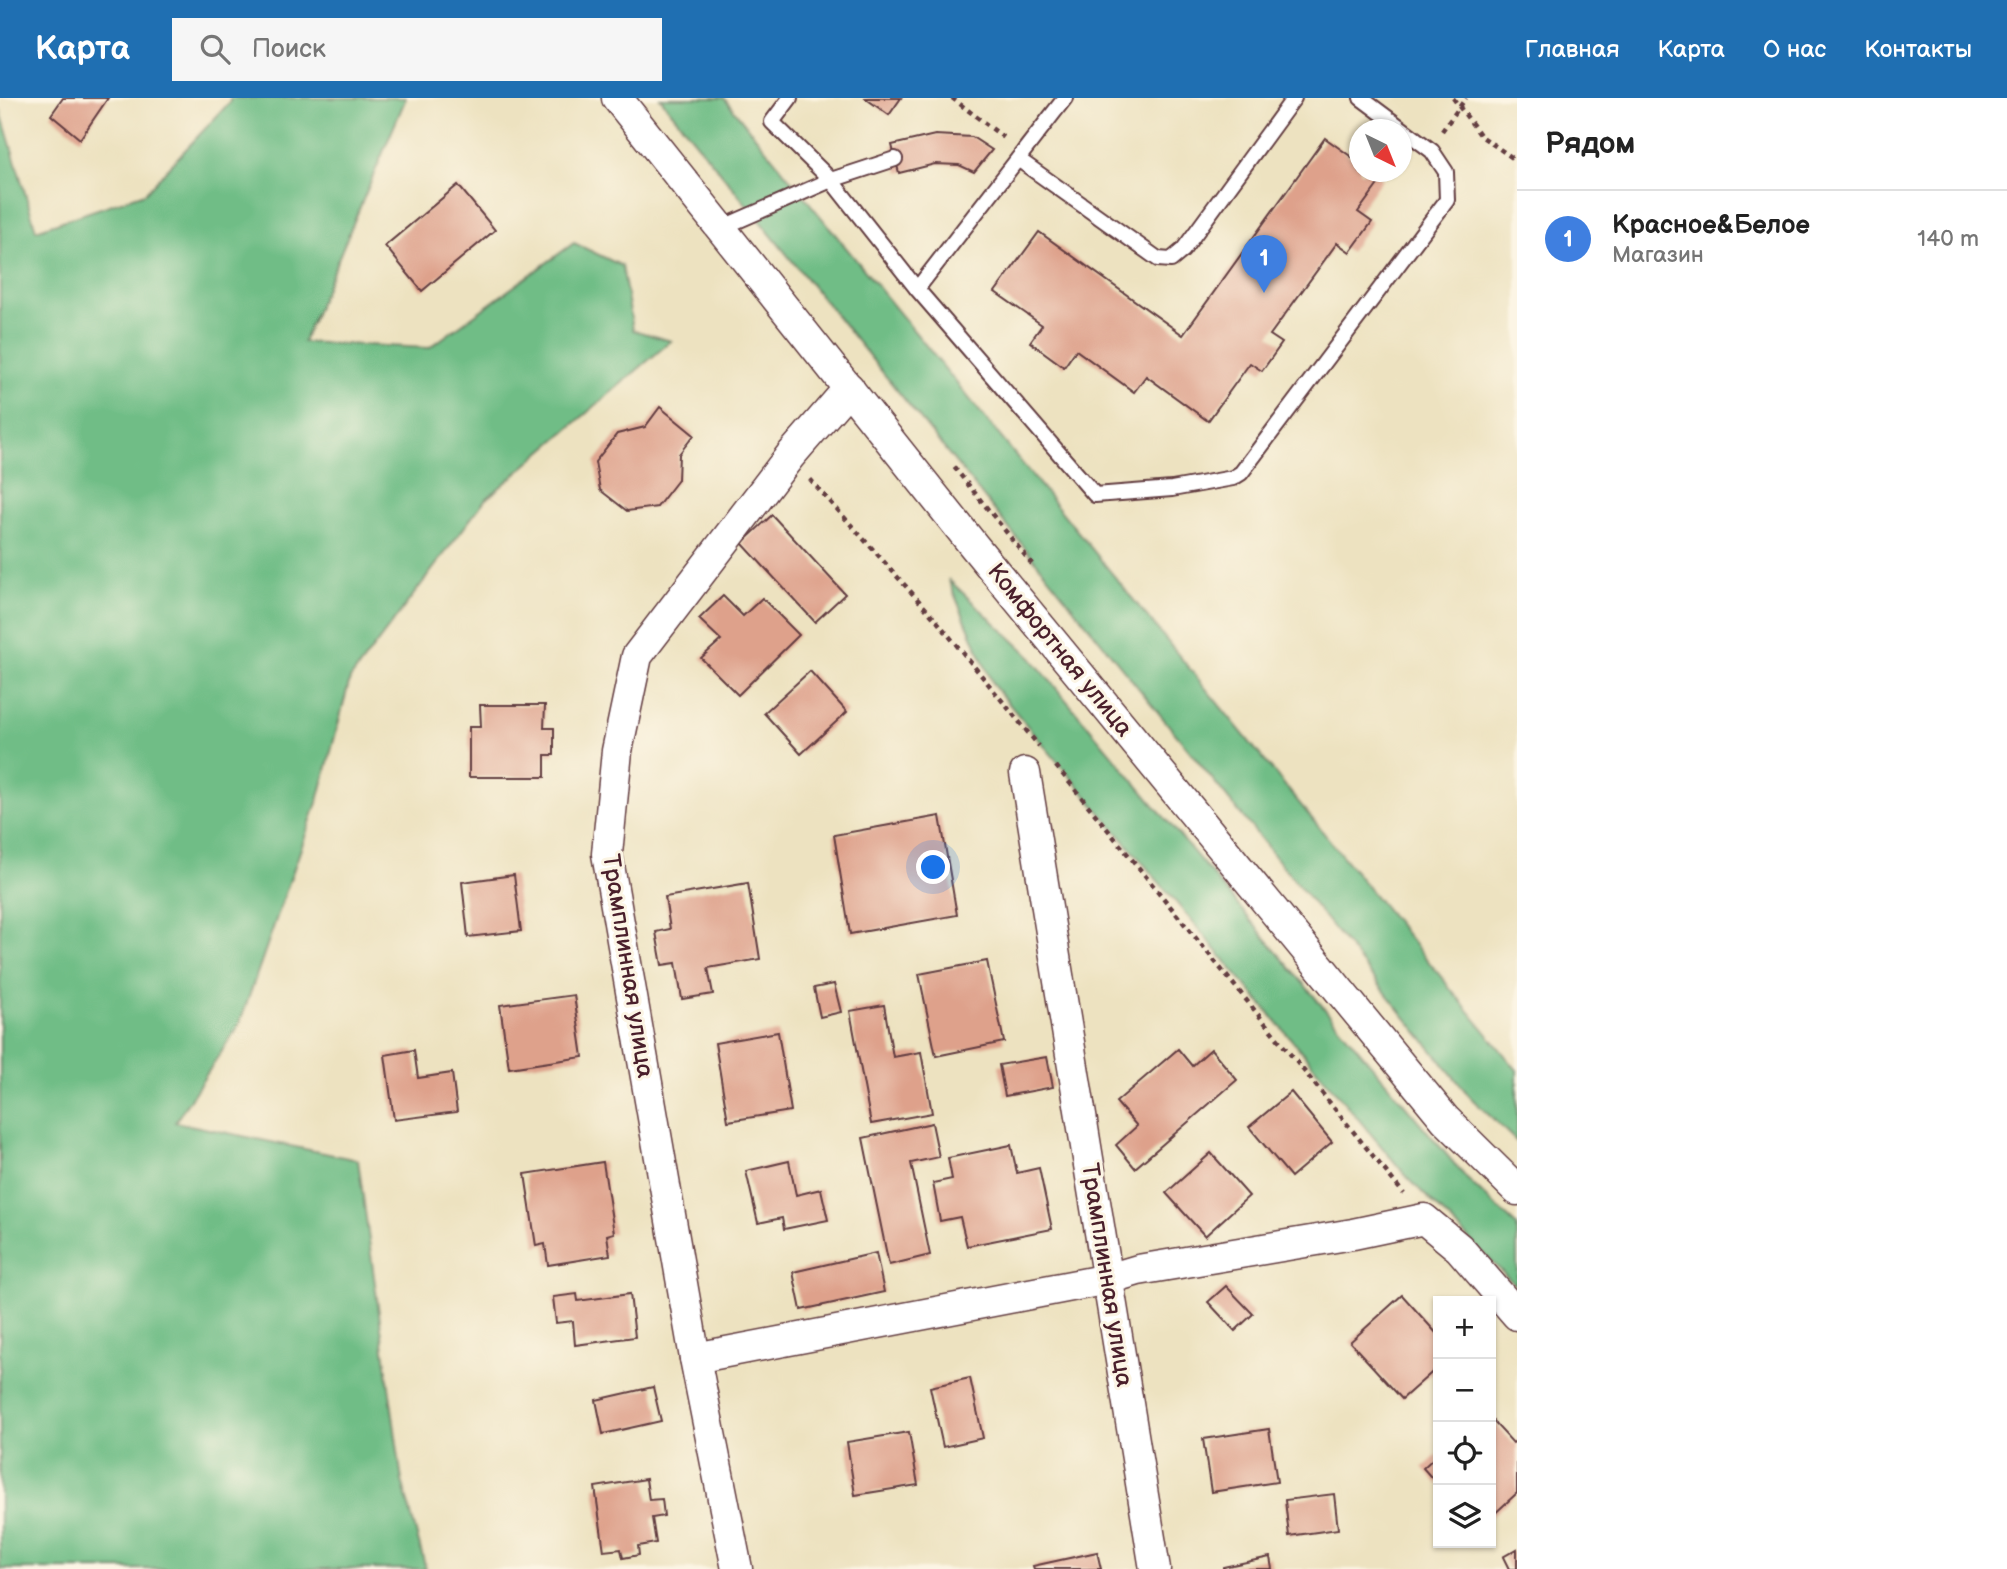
<!DOCTYPE html>
<html lang="ru">
<head>
<meta charset="utf-8">
<style>
  body { margin:0; font-family:"Balsamiq Sans",sans-serif; background:#f6f6f6; color:#222 }
  .controls { position:absolute; right:21px; bottom:21px; display:grid; overflow:hidden; border-radius:0px; box-shadow:0 2px 5px #0004 }
  .controls button { width:63px; height:63px; display:grid; place-items:center; padding:0; border:0; border-bottom:2px solid #e0e0e0; background:#fff; color:#222; font:35px sans-serif }
  .compass { position:absolute; left:1349px; top:21px; width:63px; height:63px; border-radius:50%; background:#fff; box-shadow:0 2px 5px #0004; rotate:137deg }
  .you { position:absolute; left:934px; top:770px; width:24px; height:24px; margin:-18px; border:5px solid #fff; border-radius:50%; background:#1a73e8; box-shadow:0 0 0 10px #1a73e833 }
  .badge { display:grid; place-items:center; width:46px; height:46px; border-radius:50%; background:#1f6fb2; color:#fff; font-size:23px; font-weight:700 }
  .pin { position:absolute; translate:-50% -58px; filter:drop-shadow(0 2px 4px #0008) }
  .pin::after { content:''; position:absolute; top:37px; width:24px; height:21px; background:inherit; clip-path:polygon(0 0,100% 0,50% 100%) }
  .list { margin:0; padding:0; list-style:none }
  h2 { display:flex; justify-content:space-between; align-items:center; height:91px; margin:0; padding:0 28px; font-size:30px }
  h2 small { font-size:23px; font-weight:400; color:#767676 }
  .list li { display:grid; grid-template-columns:46px 1fr auto; gap:21px; align-items:center; box-sizing:border-box; height:98px; padding:0 28px; border-top:2px solid #e0e0e0 }
  .list b { display:block; font-size:26px; white-space:nowrap }
  .list p { margin:0; font-size:23px; white-space:nowrap; color:#767676 }
  .list em { font-size:23px; font-style:normal; color:#767676 }
  .icon { flex:none; width:38px; height:38px; fill:none; stroke:currentColor; stroke-width:2; stroke-linecap:round; stroke-linejoin:round }
  .map { position:relative; flex:none; width:1517px; height:1471px; overflow:hidden }
  header { display:flex; align-items:center; gap:42px; box-sizing:border-box; height:98px; padding:0 35px; background:#1f6fb2; color:#fff }
  header strong { font-size:33px }
  nav { display:flex; gap:38px; margin-inline-start:auto; font-size:24px }
  .search { width:490px; height:63px; background:#f6f6f6; display:flex; align-items:center; gap:18px; box-sizing:border-box; padding:0 24px; border-radius:0px; color:#767676; font-size:26px }
  main { display:flex }
  aside { flex:1; background:#fff }
  .map>svg:first-child { display:block }
  .forest { fill:#6fbd86; stroke:#5c6e58; stroke-width:2 }
  .building { fill:#dea18b }
  .lines { fill:none; stroke-linecap:round; stroke-linejoin:round }
  .lane-casing { stroke:#623c41; stroke-width:18 }
  .street-casing { stroke:#623c41; stroke-width:33 }
  .path { stroke:#623c41; stroke-width:4.5; stroke-dasharray:5 5; stroke-linecap:butt }
  .lane { stroke:#fff; stroke-width:14 }
  .street { stroke:#fff; stroke-width:30 }
  .labels { text-anchor:middle; dominant-baseline:central; stroke-width:6; stroke-linejoin:round; paint-order:stroke }
  .street-label { font-size:24px; fill:#4a1f2b; stroke:#fcf5e5 }
</style>
</head>
<body>
<header>
<strong>Карта</strong>
<div class="search"><svg class="icon" aria-label="search" viewBox="0 0 24 24"><circle cx="10" cy="10" r="6"/><path d="M15 15l6 6"/></svg>Поиск</div>
<nav><a>Главная</a><a>Карта</a><a>О нас</a><a>Контакты</a></nav>
</header>
<main>
<div class="map">
<svg width="1517" height="1471" viewBox="0 0 1517 1471">
  <rect width="100%" height="100%" fill="#fcf5e5"/>
  <filter id="ink" filterUnits="userSpaceOnUse"><feTurbulence type="fractalNoise" baseFrequency=".0143" numOctaves="2"/><feDisplacementMap in="SourceGraphic" scale="14" xChannelSelector="R" yChannelSelector="G"/><feConvolveMatrix kernelMatrix="1 2 1 2 8 2 1 2 1" color-interpolation-filters="sRGB"/></filter>
  <filter id="wash" filterUnits="userSpaceOnUse"><feTurbulence type="fractalNoise" baseFrequency=".00686" numOctaves="4" result="noise"/><feDisplacementMap in="SourceGraphic" scale="28" xChannelSelector="R" yChannelSelector="G"/><feGaussianBlur stdDeviation="1.57" result="paint"/><feColorMatrix in="noise" values="0 0 0 0 0 0 0 0 0 0 0 0 0 0 0 0 0 1.4 0 .05"/><feComposite in="paint" operator="in"/></filter>
  <g filter="url(#wash)">
    <rect width="100%" height="100%" fill="#ede2c0"/>
    <!-- forest -->
    <g class="forest">
      <path d="M 230,0 L 406,0 L 303,244 L 429,250 L 574,145 L 622,168 L 633,232 L 671,243 L 485,402 L 350,581 L 319,699 L 239,927 L 175,1024 L 358,1062 L 402,1383 L 426,1471 L 0,1471 L 0,11 L 36,132 L 145,95 L 230,4 Z"/>
      <path d="M 660,0 L 724,0 L 1517,972 L 1517,1044 L 1471,1000 Z"/>
      <path d="M 948,481 L 1026,554 L 1467,1081 L 1517,1128 L 1517,1189 L 1408,1080 L 993,587 Z"/>
    </g>
    <g id="blocks">
      <!-- building -->
      <g class="building">
        <path d="M 63,0 L 108,0 L 80,41 L 51,17 Z"/>
        <path d="M 865,0 L 901,0 L 889,17 Z"/>
        <path d="M 935,37 L 972,39 L 992,52 L 974,74 L 959,67 L 935,66 L 899,75 L 892,47 Z"/>
        <path d="M 1325,40 L 1360,65 L 1360,74 L 1371,74 L 1382,81 L 1358,114 L 1372,124 L 1350,154 L 1337,145 L 1270,237 L 1282,245 L 1262,273 L 1250,265 L 1208,323 L 1146,278 L 1134,294 L 1076,252 L 1064,269 L 1030,244 L 1042,227 L 995,194 L 1039,134 L 1183,237 Z"/>
        <path d="M 458,87 L 495,132 L 422,193 L 385,148 Z"/>
        <path d="M 660,309 L 694,337 L 679,356 L 678,382 L 657,409 L 627,413 L 600,392 L 595,364 L 617,336 L 645,329 Z"/>
        <path d="M 772,417 L 845,496 L 815,524 L 742,445 Z"/>
        <path d="M 723,498 L 743,518 L 762,500 L 799,537 L 738,597 L 701,560 L 721,542 L 699,521 Z"/>
        <path d="M 810,573 L 847,614 L 801,656 L 764,615 Z"/>
        <path d="M 480,607 L 545,607 L 544,630 L 554,630 L 554,657 L 545,657 L 545,679 L 469,679 L 469,629 L 481,629 Z"/>
        <path d="M 940,718 L 957,817 L 850,836 L 834,737 Z"/>
        <path d="M 514,777 L 521,833 L 468,839 L 462,784 Z"/>
        <path d="M 748,785 L 760,861 L 708,870 L 713,896 L 682,901 L 676,865 L 662,867 L 656,834 L 670,831 L 665,799 Z"/>
        <path d="M 987,863 L 1004,944 L 936,958 L 919,876 Z"/>
        <path d="M 834,886 L 841,914 L 820,919 L 814,890 Z"/>
        <path d="M 574,897 L 583,959 L 509,970 L 500,907 Z"/>
        <path d="M 884,907 L 893,959 L 921,954 L 932,1015 L 871,1026 L 850,913 Z"/>
        <path d="M 778,934 L 791,1013 L 728,1023 L 715,945 Z"/>
        <path d="M 1178,951 L 1192,968 L 1211,951 L 1237,982 L 1135,1070 L 1116,1047 L 1137,1028 L 1116,1004 Z"/>
        <path d="M 414,952 L 418,980 L 452,975 L 457,1014 L 394,1022 L 385,957 Z"/>
        <path d="M 1047,959 L 1053,989 L 1005,998 L 999,967 Z"/>
        <path d="M 1291,994 L 1332,1044 L 1291,1079 L 1249,1029 Z"/>
        <path d="M 932,1025 L 939,1059 L 911,1065 L 930,1157 L 889,1167 L 863,1040 Z"/>
        <path d="M 1011,1047 L 1017,1075 L 1039,1070 L 1052,1131 L 967,1148 L 960,1119 L 940,1123 L 933,1085 L 952,1081 L 948,1060 Z"/>
        <path d="M 1211,1055 L 1249,1098 L 1205,1138 L 1166,1095 Z"/>
        <path d="M 789,1063 L 796,1097 L 821,1091 L 828,1122 L 784,1131 L 782,1120 L 758,1125 L 746,1073 Z"/>
        <path d="M 603,1064 L 614,1135 L 607,1137 L 610,1157 L 548,1167 L 545,1146 L 536,1148 L 525,1076 Z"/>
        <path d="M 876,1155 L 884,1194 L 801,1212 L 793,1174 Z"/>
        <path d="M 1226,1188 L 1253,1216 L 1235,1233 L 1208,1204 Z"/>
        <path d="M 577,1196 L 578,1203 L 630,1196 L 635,1239 L 575,1247 L 573,1223 L 556,1225 L 553,1199 Z"/>
        <path d="M 1402,1197 L 1438,1237 L 1438,1269 L 1402,1301 L 1350,1244 Z"/>
        <path d="M 970,1280 L 983,1340 L 943,1349 L 930,1289 Z"/>
        <path d="M 653,1289 L 661,1323 L 603,1336 L 596,1302 Z"/>
        <path d="M 1491,1321 L 1513,1345 L 1517,1342 L 1517,1395 L 1491,1419 Z"/>
        <path d="M 1269,1331 L 1277,1384 L 1211,1394 L 1203,1341 Z"/>
        <path d="M 909,1334 L 918,1387 L 855,1397 L 847,1344 Z"/>
        <path d="M 1438,1356 L 1438,1387 L 1423,1370 Z"/>
        <path d="M 646,1381 L 649,1402 L 662,1401 L 664,1418 L 652,1420 L 656,1445 L 638,1448 L 639,1457 L 623,1460 L 621,1451 L 604,1453 L 595,1389 Z"/>
        <path d="M 1334,1396 L 1338,1431 L 1289,1438 L 1285,1402 Z"/>
        <path d="M 1517,1451 L 1517,1471 L 1509,1471 L 1503,1459 Z"/>
        <path d="M 1097,1454 L 1101,1471 L 1034,1471 L 1033,1468 Z"/>
        <path d="M 1270,1459 L 1272,1471 L 1223,1471 L 1223,1469 Z"/>
      </g>
    </g>
  </g>
  <g filter="url(#ink)">
    <use href="#blocks" fill-opacity="0" stroke="#623c41" stroke-width="2"/>
    <g class="lines">
      <!-- lane casing -->
      <g class="lane-casing">
        <g id="lane">
          <path d="M 790,0 L 772,24 L 831,82 L 917,191 L 1065,0"/>
          <path d="M 1018,61 L 1158,161 L 1171,162 L 1183,152 L 1294,0"/>
          <path d="M 721,130 L 831,82 L 895,61"/>
          <path d="M 917,191 L 1095,397 L 1172,391 L 1233,380 L 1241,375 L 1447,102 L 1446,74 L 1432,53 L 1361,0"/>
        </g>
      </g>
      <!-- street casing -->
      <g class="street-casing">
        <g id="street">
          <path d="M 617,0 L 974,448 L 1445,1021 L 1517,1092"/>
          <path d="M 1025,675 L 1155,1471"/>
          <path d="M 695,1260 L 1108,1181 L 1138,1172 L 1353,1136 L 1424,1121 L 1459,1150 L 1517,1217"/>
          <path d="M 737,1471 L 695,1260 L 607,756 L 617,653 L 637,558 L 790,358 L 849,290"/>
        </g>
      </g>
      <!-- path -->
      <g class="path">
        <path d="M 952,0 L 1007,42"/>
        <path d="M 1453,0 L 1481,38 L 1517,63"/>
        <path d="M 1442,33 L 1466,0"/>
        <path d="M 954,369 L 1032,466"/>
        <path d="M 810,381 L 936,522 L 1039,648"/>
        <path d="M 1056,668 L 1404,1096"/>
      </g>
      <!-- lane -->
      <use href="#lane" class="lane"/>
      <!-- street -->
      <use href="#street" class="street"/>
    </g>
  </g>
  <g class="labels">
    <!-- street labels -->
    <g class="street-label">
      <text transform="translate(1060 552) rotate(51)">Комфортная улица</text>
      <text transform="translate(628 868) rotate(81)">Трамплинная улица</text>
      <text transform="translate(1107 1177) rotate(81)">Трамплинная улица</text>
    </g>
  </g>
</svg>
<div class="controls">
<button>+</button>
<button>−</button>
<button><svg class="icon" aria-label="locate" viewBox="0 0 24 24"><circle cx="12" cy="12" r="6"/><path d="M12 2v4M12 18v4M2 12h4M18 12h4"/></svg></button>
<button><svg class="icon" aria-label="layers" viewBox="0 0 24 24"><path d="M12 4l9 5-9 5-9-5zM3 14l9 5 9-5"/></svg></button>
</div>
<svg class="compass" viewBox="-18 -18 36 36"><path d="M0-13l5 13h-10z" fill="#e53935"/><path d="M0 13l5-13h-10z" fill="#767676"/></svg>
<div class="you"></div>
<div class="pin badge" style="left:1264px;top:195px;background:#3f7fe0">1</div>
</div>
<aside>
<h2>Рядом<small></small></h2>
<ul class="list">
<li><span class="badge" style="background:#3f7fe0">1</span><div><b>Красное&amp;Белое</b><p>Магазин</p></div><em>140 m</em></li>
</ul>
</aside>
</main>
</body>
</html>
